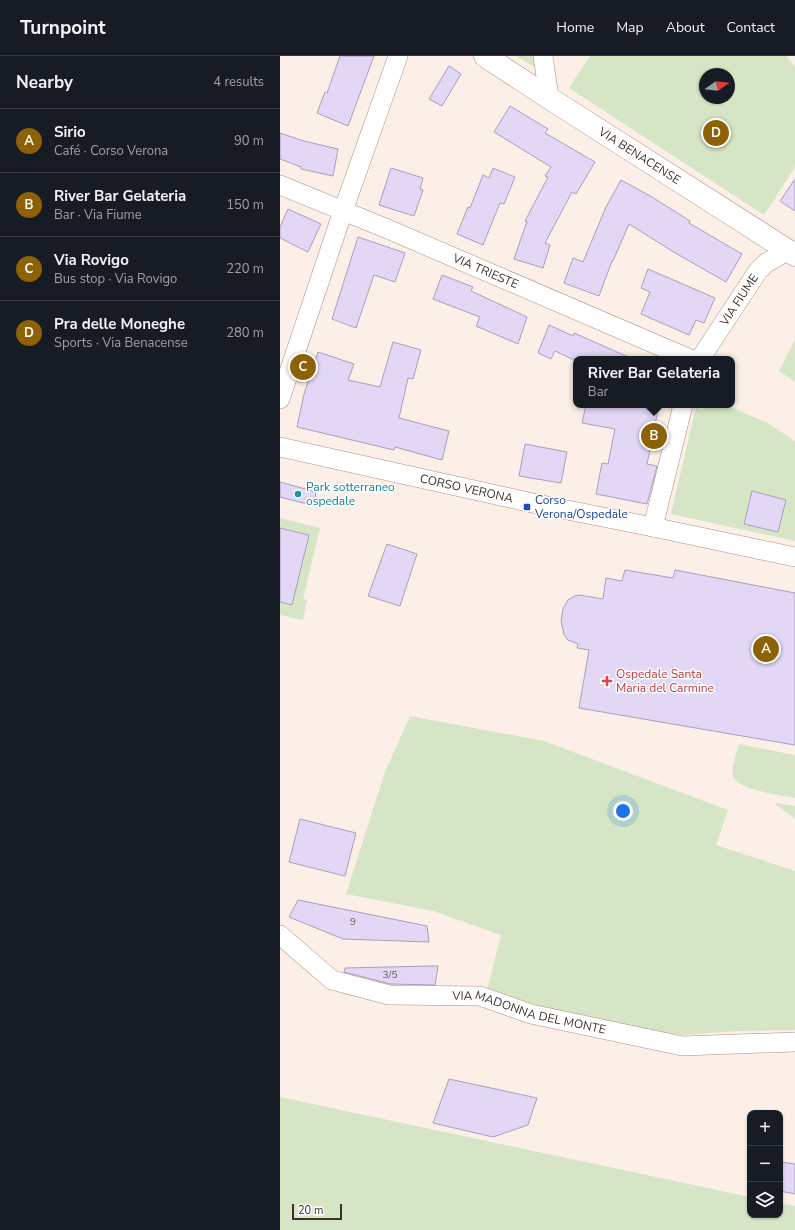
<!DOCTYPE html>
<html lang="en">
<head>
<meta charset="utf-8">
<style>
  body { margin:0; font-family:"Nunito Sans",sans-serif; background:#20242c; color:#f1f3f6 }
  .controls { position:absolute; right:12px; bottom:12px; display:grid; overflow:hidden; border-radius:8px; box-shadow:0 1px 3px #0004 }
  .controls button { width:36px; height:36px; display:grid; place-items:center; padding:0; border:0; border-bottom:1px solid #363941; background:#171b24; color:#f1f3f6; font:20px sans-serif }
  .compass { position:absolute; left:419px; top:12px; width:36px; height:36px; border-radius:50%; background:#171b24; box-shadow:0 1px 3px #0004; rotate:76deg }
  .scale { position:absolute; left:12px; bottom:10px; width:50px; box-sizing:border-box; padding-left:4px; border:2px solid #3c3129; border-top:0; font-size:11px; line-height:14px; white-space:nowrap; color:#3c3129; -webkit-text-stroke:3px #fff; paint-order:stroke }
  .you { position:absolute; left:343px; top:755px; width:14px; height:14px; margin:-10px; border:3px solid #fff; border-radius:50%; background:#1a73e8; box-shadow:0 0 0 6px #1a73e833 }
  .badge { display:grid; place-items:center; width:26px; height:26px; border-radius:50%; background:#8d6106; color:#fff; font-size:13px; font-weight:700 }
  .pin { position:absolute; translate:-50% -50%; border:2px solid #fff; box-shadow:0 1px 4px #0006 }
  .popup { position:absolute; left:293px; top:300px; width:162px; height:52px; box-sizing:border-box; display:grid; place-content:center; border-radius:8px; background:#171b24; filter:drop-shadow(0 1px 3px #0005); font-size:13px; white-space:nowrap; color:#9ea1a6 }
  .popup b { font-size:15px; color:#f1f3f6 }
  .popup::after { content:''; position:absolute; left:50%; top:100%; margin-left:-8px; border:8px solid transparent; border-top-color:#171b24 }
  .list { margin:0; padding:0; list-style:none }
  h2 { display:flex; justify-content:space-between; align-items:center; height:52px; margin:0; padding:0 16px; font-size:17px }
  h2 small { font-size:13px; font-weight:400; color:#9ea1a6 }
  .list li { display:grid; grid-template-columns:26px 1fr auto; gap:12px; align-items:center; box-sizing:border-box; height:64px; padding:0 16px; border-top:1px solid #363941 }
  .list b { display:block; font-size:15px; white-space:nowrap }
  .list p { margin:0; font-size:13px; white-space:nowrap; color:#9ea1a6 }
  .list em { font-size:13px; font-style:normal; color:#9ea1a6 }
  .icon { flex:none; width:22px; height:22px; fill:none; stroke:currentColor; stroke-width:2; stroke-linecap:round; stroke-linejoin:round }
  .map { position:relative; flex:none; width:515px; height:1174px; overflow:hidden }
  header { display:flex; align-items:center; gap:24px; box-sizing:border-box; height:56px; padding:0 20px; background:#171b24; border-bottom:1px solid #363941 }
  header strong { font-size:19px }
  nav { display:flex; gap:22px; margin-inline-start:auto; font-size:14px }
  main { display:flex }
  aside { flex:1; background:#171b24 }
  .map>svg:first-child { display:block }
  .green { fill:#d6e5c5; fill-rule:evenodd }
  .building { fill:#e2d8f6; stroke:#a99fbc }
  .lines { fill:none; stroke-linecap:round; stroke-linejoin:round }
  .street-casing { stroke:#ac917d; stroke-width:20 }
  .secondary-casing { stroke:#ac917d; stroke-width:23 }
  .street { stroke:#fff; stroke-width:19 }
  .secondary { stroke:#fff; stroke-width:22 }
  .culture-dot { fill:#0f9aa8; stroke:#fff; stroke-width:1.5 }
  .transit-dot { fill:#1a4fb4; stroke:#fff; stroke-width:1.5 }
  .health-dot { fill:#e0444e; stroke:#fff; stroke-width:1.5 }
  .labels { text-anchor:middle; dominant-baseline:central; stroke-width:3; stroke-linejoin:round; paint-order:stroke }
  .number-label { font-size:10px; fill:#665b5c }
  .street-label { font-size:12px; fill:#3c3129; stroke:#fff }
  .culture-label { font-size:12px; fill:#0d838f; stroke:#fff; text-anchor:start }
  .transit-label { font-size:12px; fill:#164399; stroke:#fff; text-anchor:start }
  .health-label { font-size:12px; fill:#be3a42; stroke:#fff; text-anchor:start }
</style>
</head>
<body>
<header>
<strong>Turnpoint</strong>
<nav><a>Home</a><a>Map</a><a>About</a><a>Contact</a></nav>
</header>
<main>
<aside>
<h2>Nearby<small>4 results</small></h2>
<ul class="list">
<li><span class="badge">A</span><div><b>Sirio</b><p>Café · Corso Verona</p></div><em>90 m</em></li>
<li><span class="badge">B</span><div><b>River Bar Gelateria</b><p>Bar · Via Fiume</p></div><em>150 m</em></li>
<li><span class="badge">C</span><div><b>Via Rovigo</b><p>Bus stop · Via Rovigo</p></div><em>220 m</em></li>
<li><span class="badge">D</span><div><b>Pra delle Moneghe</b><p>Sports · Via Benacense</p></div><em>280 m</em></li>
</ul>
</aside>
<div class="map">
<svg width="515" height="1174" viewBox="0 0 515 1174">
  <rect width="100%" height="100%" fill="#fbefe7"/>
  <!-- green -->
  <g class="green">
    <path d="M 236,0 L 260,0 L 263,16 Z"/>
    <path d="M 310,0 L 506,0 L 515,11 L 515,111 L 484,159 L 289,32 ZM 425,18 L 449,18 L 449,42 L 425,42 Z"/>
    <path d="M 515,284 L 515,326 L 499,315 Z"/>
    <path d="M 425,349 L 446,349 L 486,366 L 515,385 L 515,485 L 391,458 L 416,351 L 422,354 Z"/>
    <path d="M 0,462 L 40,472 L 23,543 L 27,544 L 23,564 L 0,559 L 0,546 L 11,549 L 14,505 L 23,508 L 29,479 L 0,472 Z"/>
    <path d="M 130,660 L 264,685 L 448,754 L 436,789 L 515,815 L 515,974 L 458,975 L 402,979 L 376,976 L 226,943 L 207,934 L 221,879 L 153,855 L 66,838 L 105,716 Z"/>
    <path d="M 459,688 L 515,699 L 515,742 C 502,739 455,734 453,719 C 451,709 457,697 459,688 Z"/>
    <path d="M 497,747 L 515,750 L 515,763 L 495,748 Z"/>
    <path d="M 0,1041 L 470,1141 L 470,1159 L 500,1159 L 500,1147 L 515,1150 L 515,1174 L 0,1174 Z"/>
  </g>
  <!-- building -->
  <g class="building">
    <path d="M 60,0 L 94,0 L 68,70 L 37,57 L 45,36 L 47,37 Z"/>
    <path d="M 169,10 L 181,18 L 162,50 L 149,43 Z"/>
    <path d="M 230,50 L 268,73 L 265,77 L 315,106 L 296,138 L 292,136 L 265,187 L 270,189 L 263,212 L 234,203 L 247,165 L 245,165 L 268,121 L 265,120 L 271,111 L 214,76 Z"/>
    <path d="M 0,77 L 24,85 L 58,93 L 53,120 L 21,113 L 21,111 L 0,103 Z"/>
    <path d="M 111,112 L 143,122 L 140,133 L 143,134 L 134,160 L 99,149 Z"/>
    <path d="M 213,112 L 235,121 L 224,148 L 220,147 L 203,189 L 177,178 L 188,151 L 190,152 L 203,119 L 209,122 Z"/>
    <path d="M 515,123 L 515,155 L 500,145 Z"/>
    <path d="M 341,124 L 372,141 L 410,165 L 409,167 L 462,198 L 446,226 L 392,195 L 349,168 L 333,205 L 332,205 L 319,240 L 284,227 L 293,202 L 303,206 L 326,151 Z"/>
    <path d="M 8,153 L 41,168 L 28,196 L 0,182 L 0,171 Z"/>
    <path d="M 78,181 L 125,197 L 115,226 L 94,219 L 76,272 L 52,263 Z"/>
    <path d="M 368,213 L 435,242 L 424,267 L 416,264 L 409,279 L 361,258 L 370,236 L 361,232 Z"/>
    <path d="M 162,219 L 193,231 L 191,235 L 247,261 L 238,288 L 196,270 L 200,261 L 153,243 Z"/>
    <path d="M 269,269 L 293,280 L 294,277 L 353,303 L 292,303 L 275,295 L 271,303 L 258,297 Z"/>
    <path d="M 113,286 L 141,294 L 133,323 L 128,322 L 119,362 L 169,375 L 162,404 L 115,391 L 114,394 L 17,371 L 24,338 L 38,296 L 74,308 L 68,324 L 100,331 Z"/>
    <path d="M 306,349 L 379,349 L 367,408 L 377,410 L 367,448 L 316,438 L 322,407 L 328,408 L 335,373 L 302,367 Z"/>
    <path d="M 245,388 L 287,396 L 281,427 L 239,420 Z"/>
    <path d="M 0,426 L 36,436 L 35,442 L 33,446 L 27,448 L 0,441 Z"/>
    <path d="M 472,435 L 506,444 L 498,476 L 464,468 Z"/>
    <path d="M 0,472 L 29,479 L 12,549 L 0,546 Z"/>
    <path d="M 107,488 L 137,498 L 120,550 L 88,540 Z"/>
    <path d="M 345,514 L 393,522 L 395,514 L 515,537 L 515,689 L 299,652 L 309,594 L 297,592 L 298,588 L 288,584 L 284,579 L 281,565 L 283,553 L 288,544 L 295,540 L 299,539 L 323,543 L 326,522 L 342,525 Z"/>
    <path d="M 20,763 L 76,777 L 65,820 L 9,806 Z"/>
    <path d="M 18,844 L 147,870 L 149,886 L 63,883 L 9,861 Z"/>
    <path d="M 149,910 L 158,910 L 155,929 L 110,928 L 64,916 L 65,912 Z"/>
    <path d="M 169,1023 L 257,1042 L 248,1069 L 213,1081 L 153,1067 Z"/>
    <path d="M 500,1106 L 515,1108 L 515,1138 L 500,1135 Z"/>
  </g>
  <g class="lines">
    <!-- street casing -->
    <g class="street-casing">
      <g id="street">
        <path d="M 263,0 L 269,42"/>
        <path id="s1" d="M 0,129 L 110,174 L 410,303"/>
        <path id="s2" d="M 420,303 L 478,215 L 486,207 L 509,194"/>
        <path d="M 0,343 L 63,155 L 118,0"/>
        <path id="s3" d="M 0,391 L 257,448 L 373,471 L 515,501"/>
        <path d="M 373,471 L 403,349"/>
        <path id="s4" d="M 0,879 L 52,924 L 109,939 L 200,940 L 251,958 L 402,990 L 515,986"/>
      </g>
    </g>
    <!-- secondary casing -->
    <g class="secondary-casing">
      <g id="secondary">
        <path id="s5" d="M 205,0 L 269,42 L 515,199"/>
      </g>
    </g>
    <!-- street -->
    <use href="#street" class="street"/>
    <!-- secondary -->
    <use href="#secondary" class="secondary"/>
  </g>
  <!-- markers -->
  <circle class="culture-dot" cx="18" cy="438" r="4"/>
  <rect class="transit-dot" x="243" y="447" width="8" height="8" rx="2"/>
  <path class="health-dot" d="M325 619h4v4h4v4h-4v4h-4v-4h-4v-4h4z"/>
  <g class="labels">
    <!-- number labels -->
    <g class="number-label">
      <text x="73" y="866">9</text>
      <text x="110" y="919">3/5</text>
    </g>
    <!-- street labels -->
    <g class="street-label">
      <text stroke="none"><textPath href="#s5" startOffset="184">VIA BENACENSE</textPath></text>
      <text stroke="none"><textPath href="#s1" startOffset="223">VIA TRIESTE</textPath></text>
      <text stroke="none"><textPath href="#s2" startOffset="71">VIA FIUME</textPath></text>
      <text stroke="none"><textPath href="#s3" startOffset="191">CORSO VERONA</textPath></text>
      <text stroke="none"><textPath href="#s4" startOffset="270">VIA MADONNA DEL MONTE</textPath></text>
    </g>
    <!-- culture labels -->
    <g class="culture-label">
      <text x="26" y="431">Park sotterraneo<tspan x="26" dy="14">ospedale</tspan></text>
    </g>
    <!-- transit labels -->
    <g class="transit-label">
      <text x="255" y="444">Corso<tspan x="255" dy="14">Verona/Ospedale</tspan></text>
    </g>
    <!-- health labels -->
    <g class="health-label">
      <text x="336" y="618">Ospedale Santa<tspan x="336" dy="14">Maria del Carmine</tspan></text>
    </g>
  </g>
</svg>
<div class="controls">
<button>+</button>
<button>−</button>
<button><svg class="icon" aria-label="layers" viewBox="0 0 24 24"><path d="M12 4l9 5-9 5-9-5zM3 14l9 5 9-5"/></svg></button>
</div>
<svg class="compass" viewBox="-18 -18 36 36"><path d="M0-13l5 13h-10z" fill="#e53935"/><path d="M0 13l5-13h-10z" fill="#9ea1a6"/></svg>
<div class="scale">20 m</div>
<div class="you"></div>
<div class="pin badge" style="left:486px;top:593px">A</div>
<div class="pin badge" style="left:374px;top:380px">B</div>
<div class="popup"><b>River Bar Gelateria</b>Bar</div>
<div class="pin badge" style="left:23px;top:311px">C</div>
<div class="pin badge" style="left:436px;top:77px">D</div>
</div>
</main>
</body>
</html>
